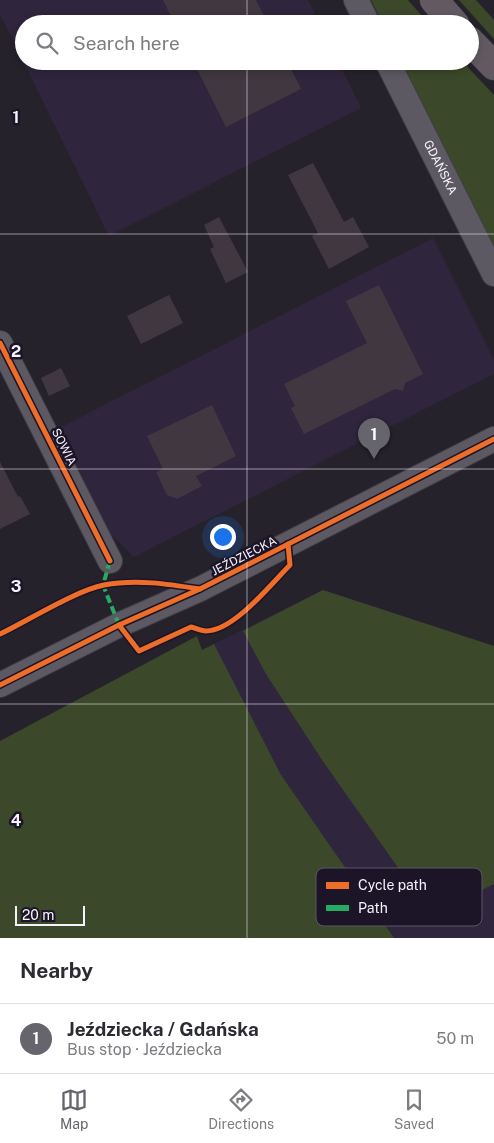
<!DOCTYPE html>
<html lang="en">
<head>
<meta charset="utf-8">
<style>
  body { margin:0; font-family:"Public Sans",sans-serif; background:#f2f2f3; color:#2b2b33 }
  .scale { position:absolute; left:15px; bottom:12px; width:70px; box-sizing:border-box; padding-left:5px; border:2px solid #f6f2fd; border-top:0; font-size:14px; line-height:18px; white-space:nowrap; color:#f6f2fd; -webkit-text-stroke:4px #1c1427; paint-order:stroke }
  .you { position:absolute; left:222px; top:536px; width:18px; height:18px; margin:-12px; border:4px solid #fff; border-radius:50%; background:#1a73e8; box-shadow:0 0 0 8px #1a73e833 }
  .badge { display:grid; place-items:center; width:32px; height:32px; border-radius:50%; background:#66646d; color:#fff; font-size:16px; font-weight:700 }
  .pin { position:absolute; translate:-50% -41px; filter:drop-shadow(0 1px 2px #0008) }
  .pin::after { content:''; position:absolute; top:26px; width:18px; height:15px; background:inherit; clip-path:polygon(0 0,100% 0,50% 100%) }
  .list { margin:0; padding:0; list-style:none }
  h2 { display:flex; justify-content:space-between; align-items:center; height:65px; margin:0; padding:0 20px; font-size:21px }
  h2 small { font-size:16px; font-weight:400; color:#7c7c81 }
  .list li { display:grid; grid-template-columns:32px 1fr auto; gap:15px; align-items:center; box-sizing:border-box; height:70px; padding:0 20px; border-top:1px solid #e1e1e2 }
  .list b { display:block; font-size:19px; white-space:nowrap }
  .list p { margin:0; font-size:16px; white-space:nowrap; color:#7c7c81 }
  .list em { font-size:16px; font-style:normal; color:#7c7c81 }
  .icon { flex:none; width:28px; height:28px; fill:none; stroke:currentColor; stroke-width:2; stroke-linecap:round; stroke-linejoin:round }
  .map { position:relative; flex:none; width:494px; height:938px; overflow:hidden }
  .search { position:absolute; background:#fff; box-shadow:0 2px 8px #0003; left:15px; right:15px; top:15px; height:55px; display:flex; align-items:center; gap:12px; box-sizing:border-box; padding:0 18px; border-radius:28px; color:#7c7c81; font-size:19px }
  .sheet { height:135px; background:#fff }
  nav { display:flex; justify-content:space-around; align-items:center; box-sizing:border-box; height:70px; border-top:1px solid #e1e1e2; background:#fff; font-size:14px; color:#7c7c81 }
  nav a { display:grid; justify-items:center; gap:2px }
  nav .on { color:#66646d }
  .map>svg:first-child { display:block }
  .built { fill:#2f253c }
  .green { fill:#3b4829 }
  .building { fill:#413741 }
  .lines { fill:none; stroke-linecap:round; stroke-linejoin:round }
  .minor-casing { stroke:#413e46; stroke-width:26 }
  .major-casing { stroke:#413e46; stroke-width:29 }
  .minor { stroke:#5c5962; stroke-width:24 }
  .major { stroke:#625a60; stroke-width:28 }
  .quiet { stroke:#26ab63; stroke-width:4; stroke-dasharray:8 4; stroke-linecap:butt }
  .cycleway-casing { stroke:#1c1427; stroke-width:8 }
  .cycleway { stroke:#ee6e29; stroke-width:5 }
  .grid { fill:none; stroke:#f6f2fd; stroke-width:1; stroke-opacity:0.55 }
  .labels { text-anchor:middle; dominant-baseline:central; stroke-width:5; stroke-linejoin:round; paint-order:stroke }
  .street-label { font-size:12px; fill:#f6f2fd; stroke:#1c1427 }
  .key { fill:#1c1427; stroke:#5d5767; stroke-width:1 }
  .key-label { font-size:14px; fill:#f6f2fd }
  .grid-label { font-size:16px; text-anchor:middle; font-weight:bold; fill:#f6f2fd; stroke:#1c1427; stroke-width:5; stroke-linejoin:round; paint-order:stroke }
</style>
</head>
<body>
<div class="map">
<svg width="494" height="938" viewBox="0 0 494 938">
  <rect width="100%" height="100%" fill="#26222c"/>
  <!-- built -->
  <g class="built">
    <path d="M 0,0 L 308,0 L 320,24 L 24,24 L 24,61 L 338,61 L 361,108 L 109,236 L 0,14 Z"/>
    <path d="M 433,238 L 494,360 L 494,374 L 134,557 L 108,531 L 59,428 Z"/>
    <path d="M 323,590 L 494,646 L 494,938 L 338,938 L 202,650 Z"/>
  </g>
  <!-- green -->
  <g class="green">
    <path d="M 371,0 L 408,0 L 429,24 L 383,24 Z"/>
    <path d="M 459,0 L 476,0 L 494,20 L 494,39 Z"/>
    <path d="M 401,61 L 462,61 L 494,95 L 494,249 Z"/>
    <path d="M 323,590 L 494,646 L 494,884 L 446,908 L 416,893 L 324,763 L 266,674 L 243,631 Z"/>
    <path d="M 197,636 L 202,650 L 214,644 L 281,775 L 394,938 L 0,938 L 0,741 Z"/>
  </g>
  <!-- building -->
  <g class="building">
    <path d="M 163,0 L 256,0 L 268,24 L 175,24 Z"/>
    <path d="M 193,61 L 287,61 L 301,89 L 226,127 Z"/>
    <path d="M 313,163 L 344,222 L 353,217 L 369,247 L 329,269 L 312,236 L 318,233 L 288,175 Z"/>
    <path d="M 219,217 L 248,272 L 226,283 L 210,249 L 214,247 L 204,225 Z"/>
    <path d="M 379,285 L 423,374 L 405,383 L 403,391 L 395,389 L 304,434 L 291,408 L 295,406 L 284,384 L 367,343 L 346,301 Z"/>
    <path d="M 169,295 L 183,323 L 141,344 L 127,316 Z"/>
    <path d="M 61,368 L 70,386 L 49,396 L 41,378 Z"/>
    <path d="M 212,405 L 236,456 L 196,476 L 202,486 L 177,499 L 167,495 L 156,472 L 163,469 L 147,436 Z"/>
    <path d="M 0,462 L 18,497 L 20,496 L 30,514 L 0,529 Z"/>
  </g>
  <g class="lines">
    <!-- minor casing -->
    <g class="minor-casing">
      <g id="minor">
        <path d="M 356,0 L 368,24"/>
        <path id="s1" d="M 387,61 L 494,274"/>
        <path d="M 0,343 L 110,561"/>
        <path d="M 0,685 L 119,625 L 200,589 L 494,439"/>
      </g>
    </g>
    <!-- major casing -->
    <g class="major-casing">
      <g id="major">
        <path d="M 434,0 L 455,24"/>
        <path d="M 470,41 L 494,66"/>
      </g>
    </g>
    <!-- minor -->
    <use href="#minor" class="minor"/>
    <!-- major -->
    <use href="#major" class="major"/>
    <!-- quiet -->
    <path class="quiet" d="M 110,561 L 103,585 L 119,625"/>
    <!-- cycleway casing -->
    <g class="cycleway-casing">
      <g id="cycleway">
        <path d="M 0,343 L 110,561"/>
        <path d="M 119,625 L 139,651 L 191,627 C 195,628 201,631 206,631 C 234,631 271,584 290,565 L 288,544"/>
        <path d="M 0,634 C 27,621 77,590 104,585 C 136,579 168,584 200,589"/>
        <path d="M 0,685 L 119,625 L 200,589 L 494,439"/>
      </g>
    </g>
    <!-- cycleway -->
    <use href="#cycleway" class="cycleway"/>
  </g>
  <!-- grid -->
  <path class="grid" d="M 247,0 L 247,24M 247,61 L 247,938M 0,234 L 494,234M 0,469 L 494,469M 0,704 L 494,704"/>
  <g class="labels">
    <!-- street labels -->
    <g class="street-label">
      <text stroke="none"><textPath href="#s1" startOffset="119">GDAŃSKA</textPath></text>
      <text transform="translate(64 447) rotate(63)">SOWIA</text>
      <text transform="translate(244 556) rotate(-27)">JEŹDZIECKA</text>
    </g>
  </g>
  <!-- legend -->
  <rect x="316" y="868" width="166" height="58" rx="8" class="key"/>
  <rect x="326" y="882" width="23" height="7" fill="#ee6e29"/>
  <rect x="326" y="905" width="23" height="6" fill="#26ab63"/>
  <g class="key-label">
    <text x="358" y="890">Cycle path</text>
    <text x="358" y="913">Path</text>
  </g>
  <g class="grid-label">
    <text x="16" y="123">1</text>
    <text x="16" y="357">2</text>
    <text x="16" y="592">3</text>
    <text x="16" y="826">4</text>
  </g>
</svg>
<div class="scale">20 m</div>
<div class="you"></div>
<div class="pin badge" style="left:374px;top:459px">1</div>
<div class="search"><svg class="icon" aria-label="search" viewBox="0 0 24 24"><circle cx="10" cy="10" r="6"/><path d="M15 15l6 6"/></svg>Search here</div>
</div>
<section class="sheet">
<h2>Nearby<small></small></h2>
<ul class="list">
<li><span class="badge">1</span><div><b>Jeździecka / Gdańska</b><p>Bus stop · Jeździecka</p></div><em>50 m</em></li>
</ul>
</section>
<nav>
<a class="on"><svg class="icon" aria-label="map" viewBox="0 0 24 24"><path d="M3 6l6-2 6 2 6-2v14l-6 2-6-2-6 2zM9 4v14M15 6v14"/></svg>Map</a>
<a><svg class="icon" aria-label="directions" viewBox="0 0 24 24"><path d="M12 3l9 9-9 9-9-9zM9 14v-3h6M13 9l2 2-2 2"/></svg>Directions</a>
<a><svg class="icon" aria-label="saved" viewBox="0 0 24 24"><path d="M7 4h10v16l-5-4-5 4z"/></svg>Saved</a>
</nav>
</body>
</html>
